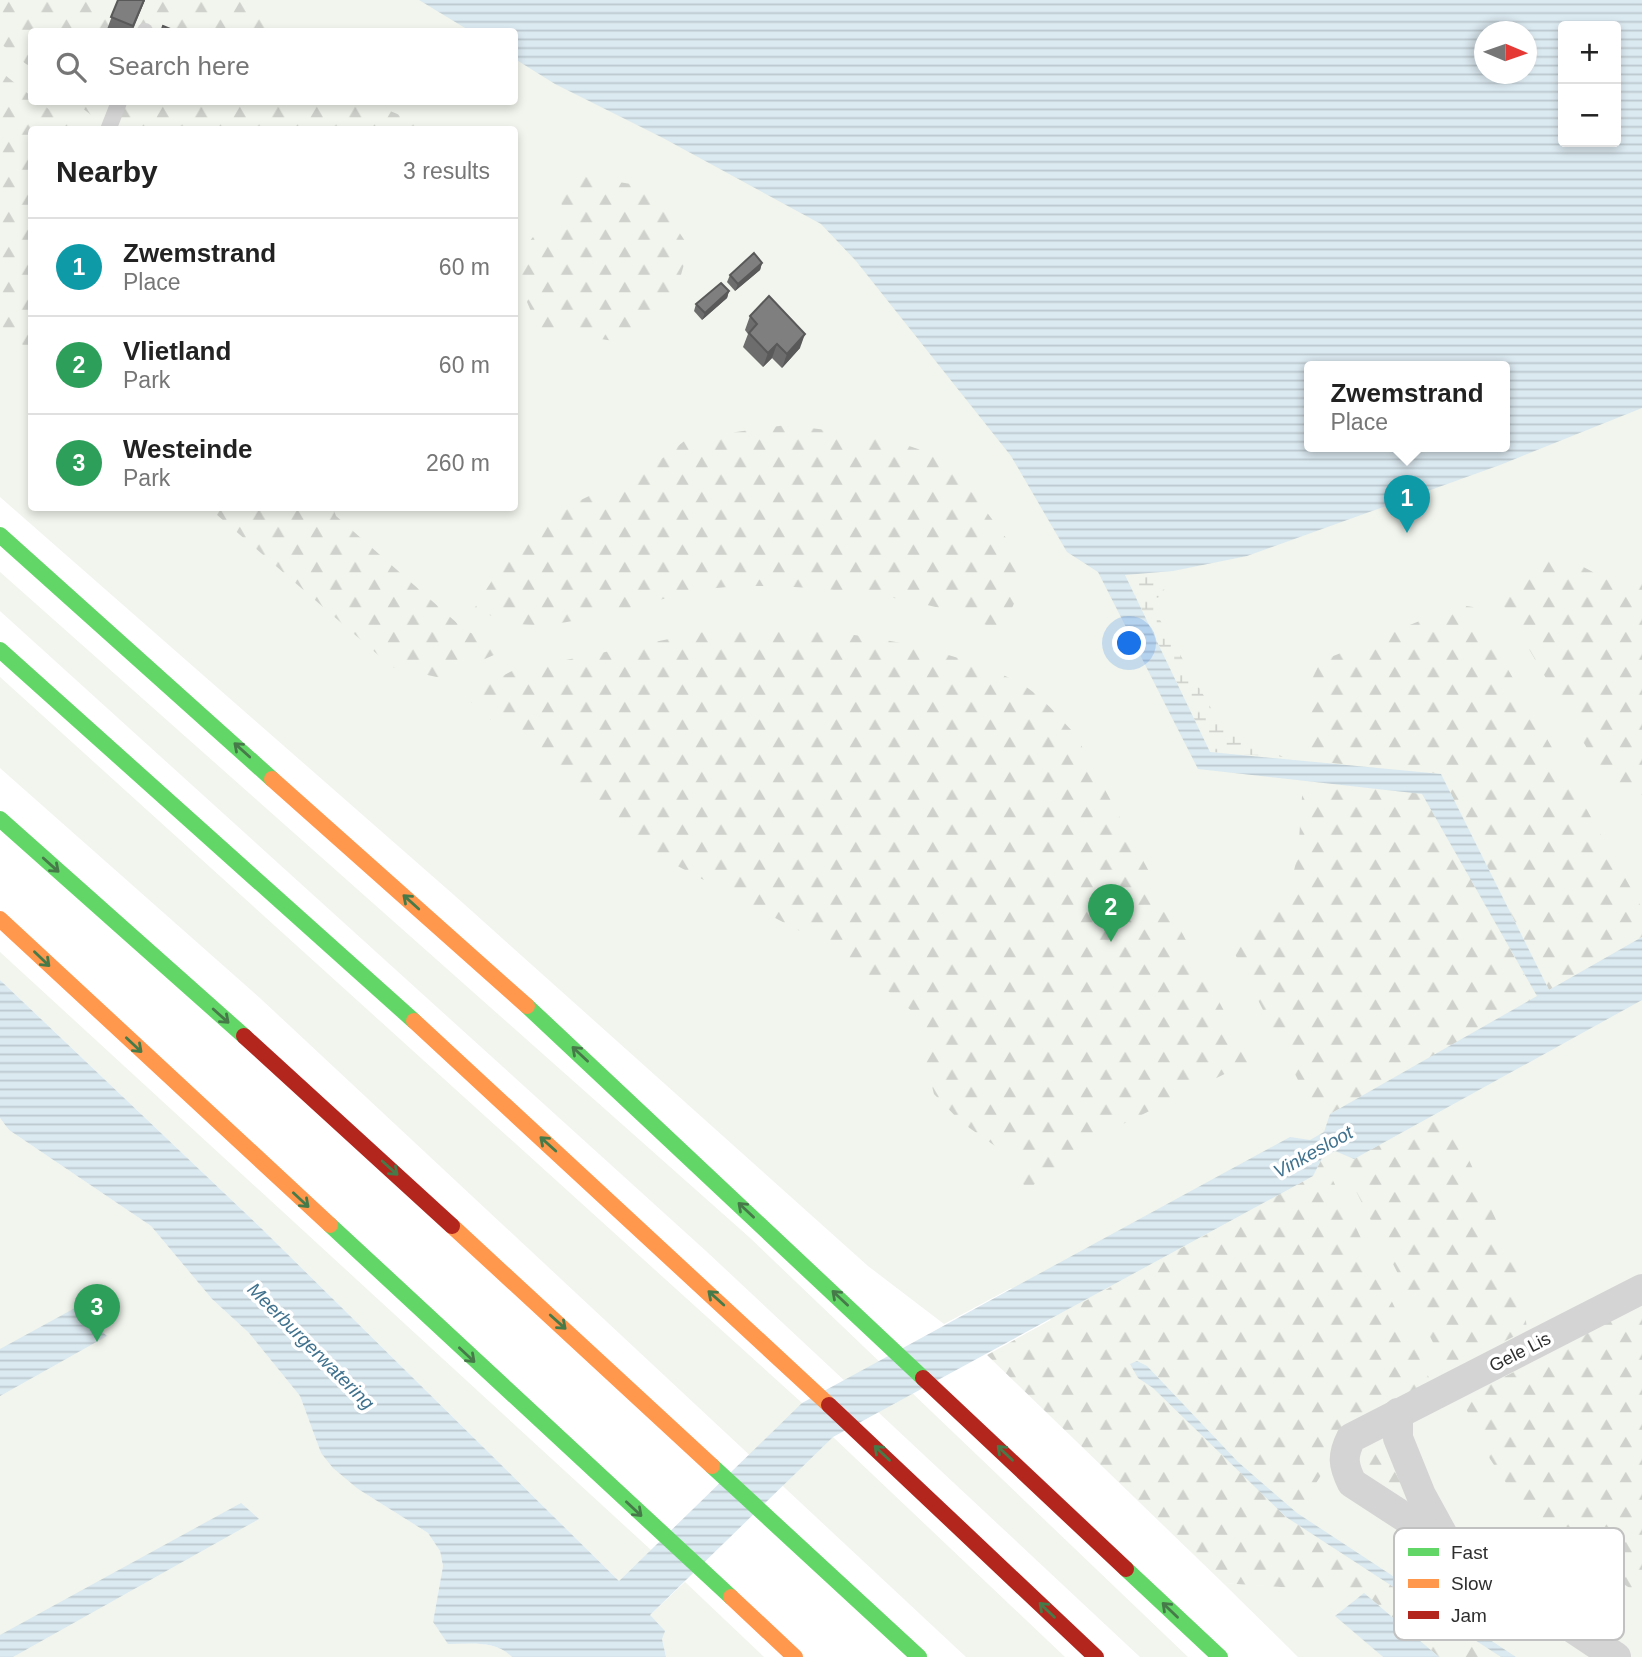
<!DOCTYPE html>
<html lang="en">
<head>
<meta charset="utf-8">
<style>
  body { margin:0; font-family:Arial,sans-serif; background:#f6f6f6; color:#222 }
  .controls { position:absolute; right:21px; top:21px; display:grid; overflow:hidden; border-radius:7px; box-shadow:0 4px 10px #0003 }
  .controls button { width:63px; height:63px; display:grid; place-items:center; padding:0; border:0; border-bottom:2px solid #e0e0e0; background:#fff; color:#222; font:35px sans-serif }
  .compass { position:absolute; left:1474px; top:21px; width:63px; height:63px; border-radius:50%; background:#fff; box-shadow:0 4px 10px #0003; rotate:92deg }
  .you { position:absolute; left:1130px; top:644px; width:24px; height:24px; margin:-18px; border:5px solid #fff; border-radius:50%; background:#1a73e8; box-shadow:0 0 0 10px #1a73e833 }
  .badge { display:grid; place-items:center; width:46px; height:46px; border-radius:50%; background:#7c3aed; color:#fff; font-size:23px; font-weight:700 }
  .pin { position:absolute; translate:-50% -58px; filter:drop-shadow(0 2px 4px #0008) }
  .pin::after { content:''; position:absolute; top:37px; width:24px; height:21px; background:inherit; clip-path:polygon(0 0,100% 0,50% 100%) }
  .popup { position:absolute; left:1304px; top:361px; width:206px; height:91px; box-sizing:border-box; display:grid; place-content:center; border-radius:7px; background:#fff; filter:drop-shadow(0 2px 5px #0005); font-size:23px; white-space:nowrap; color:#767676 }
  .popup b { font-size:26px; color:#222 }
  .popup::after { content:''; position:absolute; left:50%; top:100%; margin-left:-14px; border:14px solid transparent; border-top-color:#fff }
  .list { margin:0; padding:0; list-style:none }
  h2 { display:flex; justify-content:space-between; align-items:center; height:91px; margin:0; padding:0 28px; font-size:30px }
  h2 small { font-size:23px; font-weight:400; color:#767676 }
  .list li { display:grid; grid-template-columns:46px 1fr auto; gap:21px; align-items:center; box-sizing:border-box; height:98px; padding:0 28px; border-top:2px solid #e0e0e0 }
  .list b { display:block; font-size:26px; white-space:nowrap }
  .list p { margin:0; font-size:23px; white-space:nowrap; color:#767676 }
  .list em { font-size:23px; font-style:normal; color:#767676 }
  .icon { flex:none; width:38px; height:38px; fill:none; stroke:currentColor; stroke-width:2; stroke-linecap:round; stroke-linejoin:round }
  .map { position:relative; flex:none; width:1642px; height:1657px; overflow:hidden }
  .search { position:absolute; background:#fff; box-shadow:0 4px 10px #0003; left:28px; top:28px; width:490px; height:77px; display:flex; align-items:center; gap:18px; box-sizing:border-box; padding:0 24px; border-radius:7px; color:#767676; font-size:26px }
  .panel { position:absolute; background:#fff; box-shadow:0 4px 10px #0003; left:28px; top:126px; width:490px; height:385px; border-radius:7px }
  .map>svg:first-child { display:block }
  .green { fill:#f1f5ed; fill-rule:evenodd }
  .forest { fill:url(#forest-firs) }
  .wetland { fill:url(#wetland-marsh) }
  .water { fill:url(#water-rules); fill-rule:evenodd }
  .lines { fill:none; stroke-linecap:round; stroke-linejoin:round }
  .lane { stroke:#d4d4d4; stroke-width:16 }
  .street { stroke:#d4d4d4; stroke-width:30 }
  .fast { stroke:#63d668; stroke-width:16 }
  .slow { stroke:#ff974d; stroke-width:16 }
  .jam { stroke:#b3261e; stroke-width:16 }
  .wall { fill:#6d6d6d }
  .shaded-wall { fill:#595959 }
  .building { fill:#7f7f7f; stroke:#595959; stroke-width:2 }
  .oneway { stroke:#467a49 }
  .labels { text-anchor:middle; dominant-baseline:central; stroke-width:7; stroke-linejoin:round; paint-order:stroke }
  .street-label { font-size:18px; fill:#2f2f2f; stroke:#fff }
  .water-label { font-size:19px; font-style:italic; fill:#40728e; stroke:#fff }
  .key { fill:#fff; stroke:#c1c1c1; stroke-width:2 }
  .key-label { font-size:19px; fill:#2f2f2f }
</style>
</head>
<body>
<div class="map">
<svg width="1642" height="1657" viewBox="0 0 1642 1657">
  <defs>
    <pattern id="forest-firs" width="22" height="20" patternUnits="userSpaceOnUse" patternTransform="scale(1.75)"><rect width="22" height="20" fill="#f1f5ed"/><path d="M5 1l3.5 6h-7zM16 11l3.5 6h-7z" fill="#cfd2cc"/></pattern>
    <pattern id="wetland-marsh" width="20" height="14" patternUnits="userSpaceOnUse" patternTransform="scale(1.75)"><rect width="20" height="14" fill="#f1f5ed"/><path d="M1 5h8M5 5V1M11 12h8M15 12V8" fill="none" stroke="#cfd2cc"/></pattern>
    <pattern id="water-rules" width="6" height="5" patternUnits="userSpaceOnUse" patternTransform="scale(1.75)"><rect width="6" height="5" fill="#dbe9f0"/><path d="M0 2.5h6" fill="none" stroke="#bcc8ce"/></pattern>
  </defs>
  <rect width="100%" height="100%" fill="#fff"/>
  <!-- green -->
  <g class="green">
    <path d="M 0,0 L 1642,0 L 1642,1657 L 1424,1657 L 1359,1597 L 1336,1616 L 1383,1657 L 1298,1657 L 1223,1583 L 1353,1591 L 1121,1376 L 1011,1288 L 944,1324 L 868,1266 L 454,895 L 0,497 ZM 1563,26 L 1616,26 L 1616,142 L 1563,142 ZM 32,32 L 514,32 L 514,102 L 32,102 ZM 1484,32 L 1526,32 L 1526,74 L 1484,74 ZM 32,130 L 514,130 L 514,508 L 32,508 ZM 1309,367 L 1505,367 L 1505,447 L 1309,447 Z"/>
    <path d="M 0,572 L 749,1237 L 1188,1657 L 1140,1657 L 706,1251 L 0,611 Z"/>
    <path d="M 0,677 L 802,1403 L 833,1437 L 1065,1657 L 966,1657 L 261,999 L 0,768 Z"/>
    <path d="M 0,952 L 651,1550 L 619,1581 L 260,1227 L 0,980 Z"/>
    <path d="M 0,1118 L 9,1130 L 151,1226 L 212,1299 L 249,1333 L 300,1396 L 321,1453 L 358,1489 L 428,1533 L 440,1551 L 443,1566 L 433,1622 L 448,1643 C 470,1644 495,1640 512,1657 L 0,1657 Z"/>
    <path d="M 685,1582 L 764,1657 L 666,1657 L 662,1639 L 650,1615 Z"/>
  </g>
  <!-- forest -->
  <g class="forest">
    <path d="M 0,0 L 238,0 L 267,24 L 299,31 L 32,32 L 31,68 L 0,43 Z"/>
    <path d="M 0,71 L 31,96 L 32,102 L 39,102 L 76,129 L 32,130 L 31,352 L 0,325 Z"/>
    <path d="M 74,102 L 369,102 L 402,116 L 423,129 L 110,129 Z"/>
    <path d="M 552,171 L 649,187 L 689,247 L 672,306 L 628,343 L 539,330 L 521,288 L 515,259 L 533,237 L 566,220 Z"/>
    <path d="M 786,425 L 883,437 L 947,459 L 1030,570 L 1001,631 C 983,624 965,616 946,610 C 889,592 767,580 708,589 C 655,597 558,636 509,622 C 497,619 486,613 474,609 L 522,533 L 543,518 L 652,466 L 687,439 Z"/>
    <path d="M 209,508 L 333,508 L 336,516 L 466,631 L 510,648 L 441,678 L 392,667 Z"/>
    <path d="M 1557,553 L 1608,580 L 1642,580 L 1642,795 L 1632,795 L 1619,803 L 1498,596 L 1505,581 Z"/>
    <path d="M 1459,605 L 1473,607 L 1642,908 L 1642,937 L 1549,990 L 1441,774 L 1303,760 L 1312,679 L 1321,661 Z"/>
    <path d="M 766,625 C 852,633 941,643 1020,683 C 1041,695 1058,716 1075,734 L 1251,1061 L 1121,1125 L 1029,1188 L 1018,1181 L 1015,1160 L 961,1122 L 934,1094 L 913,1012 L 845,955 L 623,837 L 464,696 L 512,671 L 718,629 Z"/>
    <path d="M 1303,782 L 1422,793 L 1537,997 L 1330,1114 L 1324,1132 L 1229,942 L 1289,891 L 1298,854 Z"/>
    <path d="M 1429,1117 L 1460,1140 L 1511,1253 L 1522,1285 L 1527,1330 L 1447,1370 L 1335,1150 L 1354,1159 Z"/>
    <path d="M 1322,1158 L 1433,1386 L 1332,1458 L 1297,1513 L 1238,1462 L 1147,1366 L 1138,1378 L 1153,1388 L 1286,1517 L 1501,1657 L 1439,1657 L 1364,1593 L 1223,1583 L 987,1355 L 1313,1176 Z"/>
    <path d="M 1642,1304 L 1642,1596 L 1602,1570 L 1523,1508 L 1490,1459 L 1461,1398 C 1523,1369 1581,1336 1642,1304 Z"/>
    <path d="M 1371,1442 L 1382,1443 L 1404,1490 C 1385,1493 1366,1476 1358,1460 L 1363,1448 Z"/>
  </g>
  <!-- wetland -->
  <path class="wetland" d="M 1153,571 L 1169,587 L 1159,593 L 1156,613 L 1219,722 L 1283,757 L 1210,752 L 1125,574 Z"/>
  <!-- water -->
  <g class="water">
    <path d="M 419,0 L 1642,0 L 1642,408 L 1500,465 L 1247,556 L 1173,571 L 1125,575 L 1210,752 L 1441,774 L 1549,990 L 1642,937 L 1642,1000 L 1354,1159 L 1335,1151 L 1322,1158 L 1313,1176 L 833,1437 L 650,1615 L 665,1631 L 662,1639 L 666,1657 L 512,1657 C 495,1640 470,1644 448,1644 L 433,1622 L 443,1566 L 440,1551 L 428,1533 L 358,1489 L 333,1468 L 321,1453 L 300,1396 L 249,1333 L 212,1299 L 151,1226 L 9,1130 L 0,1118 L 0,980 L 260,1227 L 619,1581 L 802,1403 L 1290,1137 L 1310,1140 L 1324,1132 L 1330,1114 L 1537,996 L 1422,794 L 1198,769 L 1098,572 L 1067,552 L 1011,456 L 856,261 L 821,224 L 663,138 L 555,84 L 515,59 L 514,32 L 470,31 ZM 1563,26 L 1616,26 L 1616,142 L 1563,142 ZM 1484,32 L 1526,32 L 1526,74 L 1484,74 ZM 1309,367 L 1505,367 L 1505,447 L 1309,447 Z"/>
    <path d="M 75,1308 L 107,1336 L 0,1396 L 0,1349 Z"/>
    <path d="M 1137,1361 L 1147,1366 L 1238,1462 L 1297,1513 L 1516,1657 L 1501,1657 L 1286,1517 L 1153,1388 L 1138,1378 L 1130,1364 Z"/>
    <path d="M 241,1503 L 259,1519 L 13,1657 L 0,1657 L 0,1635 Z"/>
    <path d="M 1364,1593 L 1439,1657 L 1383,1657 L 1335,1616 Z"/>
  </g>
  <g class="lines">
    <!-- lane -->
    <g class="lane">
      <path d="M 145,32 L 145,31"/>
      <path d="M 108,130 L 119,102"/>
    </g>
    <!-- street -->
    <g class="street">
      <path d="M 1398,1413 L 1398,1438 L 1421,1495 L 1449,1546 L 1616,1657"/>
      <path d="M 1449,1546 L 1352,1483 C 1343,1465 1342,1456 1351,1438 L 1642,1289"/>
    </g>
    <!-- fast -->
    <g class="fast">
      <path d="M 0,535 L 272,779"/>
      <path d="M 0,650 L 414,1021"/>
      <path d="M 0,819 L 244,1036"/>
      <path d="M 527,1006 L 923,1378"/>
      <path d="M 330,1225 L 731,1597"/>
      <path d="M 712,1466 L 919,1657"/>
      <path d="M 1126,1569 L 1220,1657"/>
    </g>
    <!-- slow -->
    <g class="slow">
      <path d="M 272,779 L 527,1006"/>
      <path d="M 0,919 L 330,1225"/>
      <path d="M 414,1021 L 829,1405"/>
      <path d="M 452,1226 L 712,1466"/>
      <path d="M 731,1597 L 795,1657"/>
    </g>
    <!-- jam -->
    <g class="jam">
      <path d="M 244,1036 L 452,1226"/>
      <path d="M 923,1378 L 1126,1569"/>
      <path d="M 829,1405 L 1096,1657"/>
    </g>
  </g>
  <!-- wall -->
  <g class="wall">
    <path d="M 118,0 L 145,0 L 132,32 L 106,32 Z"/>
    <path d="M 762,263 L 760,270 L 735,291 L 727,282 L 730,275 Z"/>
    <path d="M 729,291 L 727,298 L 702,320 L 694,311 L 696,304 Z"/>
    <path d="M 750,316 L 800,348 L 782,368 L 772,358 L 763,367 L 743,347 L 748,334 L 745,330 Z"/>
  </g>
  <!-- shaded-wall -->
  <g class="shaded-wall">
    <path d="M 144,0 L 145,0 L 131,32 Z"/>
    <path d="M 762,263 L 760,270 L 735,291 L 738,284 Z"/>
    <path d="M 729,291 L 727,298 L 702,320 L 705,313 Z"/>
    <path d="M 805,334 L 800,348 L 782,368 L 787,354 Z"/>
    <path d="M 777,344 L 772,358 L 763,367 L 768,353 Z"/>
  </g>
  <!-- building -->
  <g class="building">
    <path d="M 118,0 L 144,0 L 133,26 L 111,17 Z"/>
    <path d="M 163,26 L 175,31 L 161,32 Z"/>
    <path d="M 754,253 L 762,263 L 738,284 L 730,275 Z"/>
    <path d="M 721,283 L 729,291 L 705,313 L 696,304 Z"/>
    <path d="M 769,296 L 805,334 L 787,354 L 777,344 L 768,353 L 749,333 L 757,324 L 750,316 Z"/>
  </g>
  <!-- one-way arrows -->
  <defs><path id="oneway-shaft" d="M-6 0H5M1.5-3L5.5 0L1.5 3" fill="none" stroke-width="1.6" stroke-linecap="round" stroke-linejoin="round" transform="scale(1.75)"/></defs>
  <g class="oneway">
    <use href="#oneway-shaft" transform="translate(242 750) rotate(-138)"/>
    <use href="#oneway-shaft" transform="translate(51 865) rotate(42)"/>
    <use href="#oneway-shaft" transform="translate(411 902) rotate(-138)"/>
    <use href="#oneway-shaft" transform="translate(42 959) rotate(44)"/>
    <use href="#oneway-shaft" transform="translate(221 1016) rotate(42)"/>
    <use href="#oneway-shaft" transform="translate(134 1045) rotate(43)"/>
    <use href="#oneway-shaft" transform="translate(580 1054) rotate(-137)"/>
    <use href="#oneway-shaft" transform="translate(548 1144) rotate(-138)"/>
    <use href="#oneway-shaft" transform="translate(390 1168) rotate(42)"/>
    <use href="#oneway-shaft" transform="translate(301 1200) rotate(43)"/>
    <use href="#oneway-shaft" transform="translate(746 1210) rotate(-137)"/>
    <use href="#oneway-shaft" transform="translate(716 1298) rotate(-138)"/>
    <use href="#oneway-shaft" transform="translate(840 1298) rotate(-137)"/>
    <use href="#oneway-shaft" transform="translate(558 1322) rotate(42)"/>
    <use href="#oneway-shaft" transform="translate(467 1355) rotate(43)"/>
    <use href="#oneway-shaft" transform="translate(882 1453) rotate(-136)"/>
    <use href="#oneway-shaft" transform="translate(1005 1453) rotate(-136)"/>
    <use href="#oneway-shaft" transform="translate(634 1509) rotate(43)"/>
    <use href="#oneway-shaft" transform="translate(1047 1610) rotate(-136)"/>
    <use href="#oneway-shaft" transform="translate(1170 1610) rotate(-136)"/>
  </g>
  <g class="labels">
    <!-- street labels -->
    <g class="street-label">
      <text transform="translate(1520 1352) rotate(-27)">Gele Lis</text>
    </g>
    <!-- water labels -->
    <g class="water-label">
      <text transform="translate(1313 1152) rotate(-29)">Vinkesloot</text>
      <text transform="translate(311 1346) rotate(45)">Meerburgerwatering</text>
    </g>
  </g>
  <!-- legend -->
  <rect x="1394" y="1528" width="230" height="112" rx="10" class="key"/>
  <rect x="1408" y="1548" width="31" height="8" fill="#63d668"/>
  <rect x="1408" y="1579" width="31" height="9" fill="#ff974d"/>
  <rect x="1408" y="1611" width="31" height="8" fill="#b3261e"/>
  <g class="key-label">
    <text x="1451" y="1559">Fast</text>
    <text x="1451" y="1590">Slow</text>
    <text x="1451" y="1622">Jam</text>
  </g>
</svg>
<div class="controls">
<button>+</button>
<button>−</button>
</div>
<svg class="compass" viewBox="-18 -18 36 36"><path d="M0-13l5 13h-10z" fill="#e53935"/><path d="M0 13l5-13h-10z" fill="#767676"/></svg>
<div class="you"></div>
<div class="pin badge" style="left:1407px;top:533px;background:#0f9aa8">1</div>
<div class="popup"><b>Zwemstrand</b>Place</div>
<div class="pin badge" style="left:1111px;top:942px;background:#2e9e5b">2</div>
<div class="pin badge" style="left:97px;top:1342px;background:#2e9e5b">3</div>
<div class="search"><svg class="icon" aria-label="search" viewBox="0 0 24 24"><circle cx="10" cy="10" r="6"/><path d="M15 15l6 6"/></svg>Search here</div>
<section class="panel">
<h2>Nearby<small>3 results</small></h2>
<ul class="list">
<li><span class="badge" style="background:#0f9aa8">1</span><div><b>Zwemstrand</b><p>Place</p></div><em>60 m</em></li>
<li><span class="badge" style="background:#2e9e5b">2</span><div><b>Vlietland</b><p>Park</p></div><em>60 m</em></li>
<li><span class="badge" style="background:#2e9e5b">3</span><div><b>Westeinde</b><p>Park</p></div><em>260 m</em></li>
</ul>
</section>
</div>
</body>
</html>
